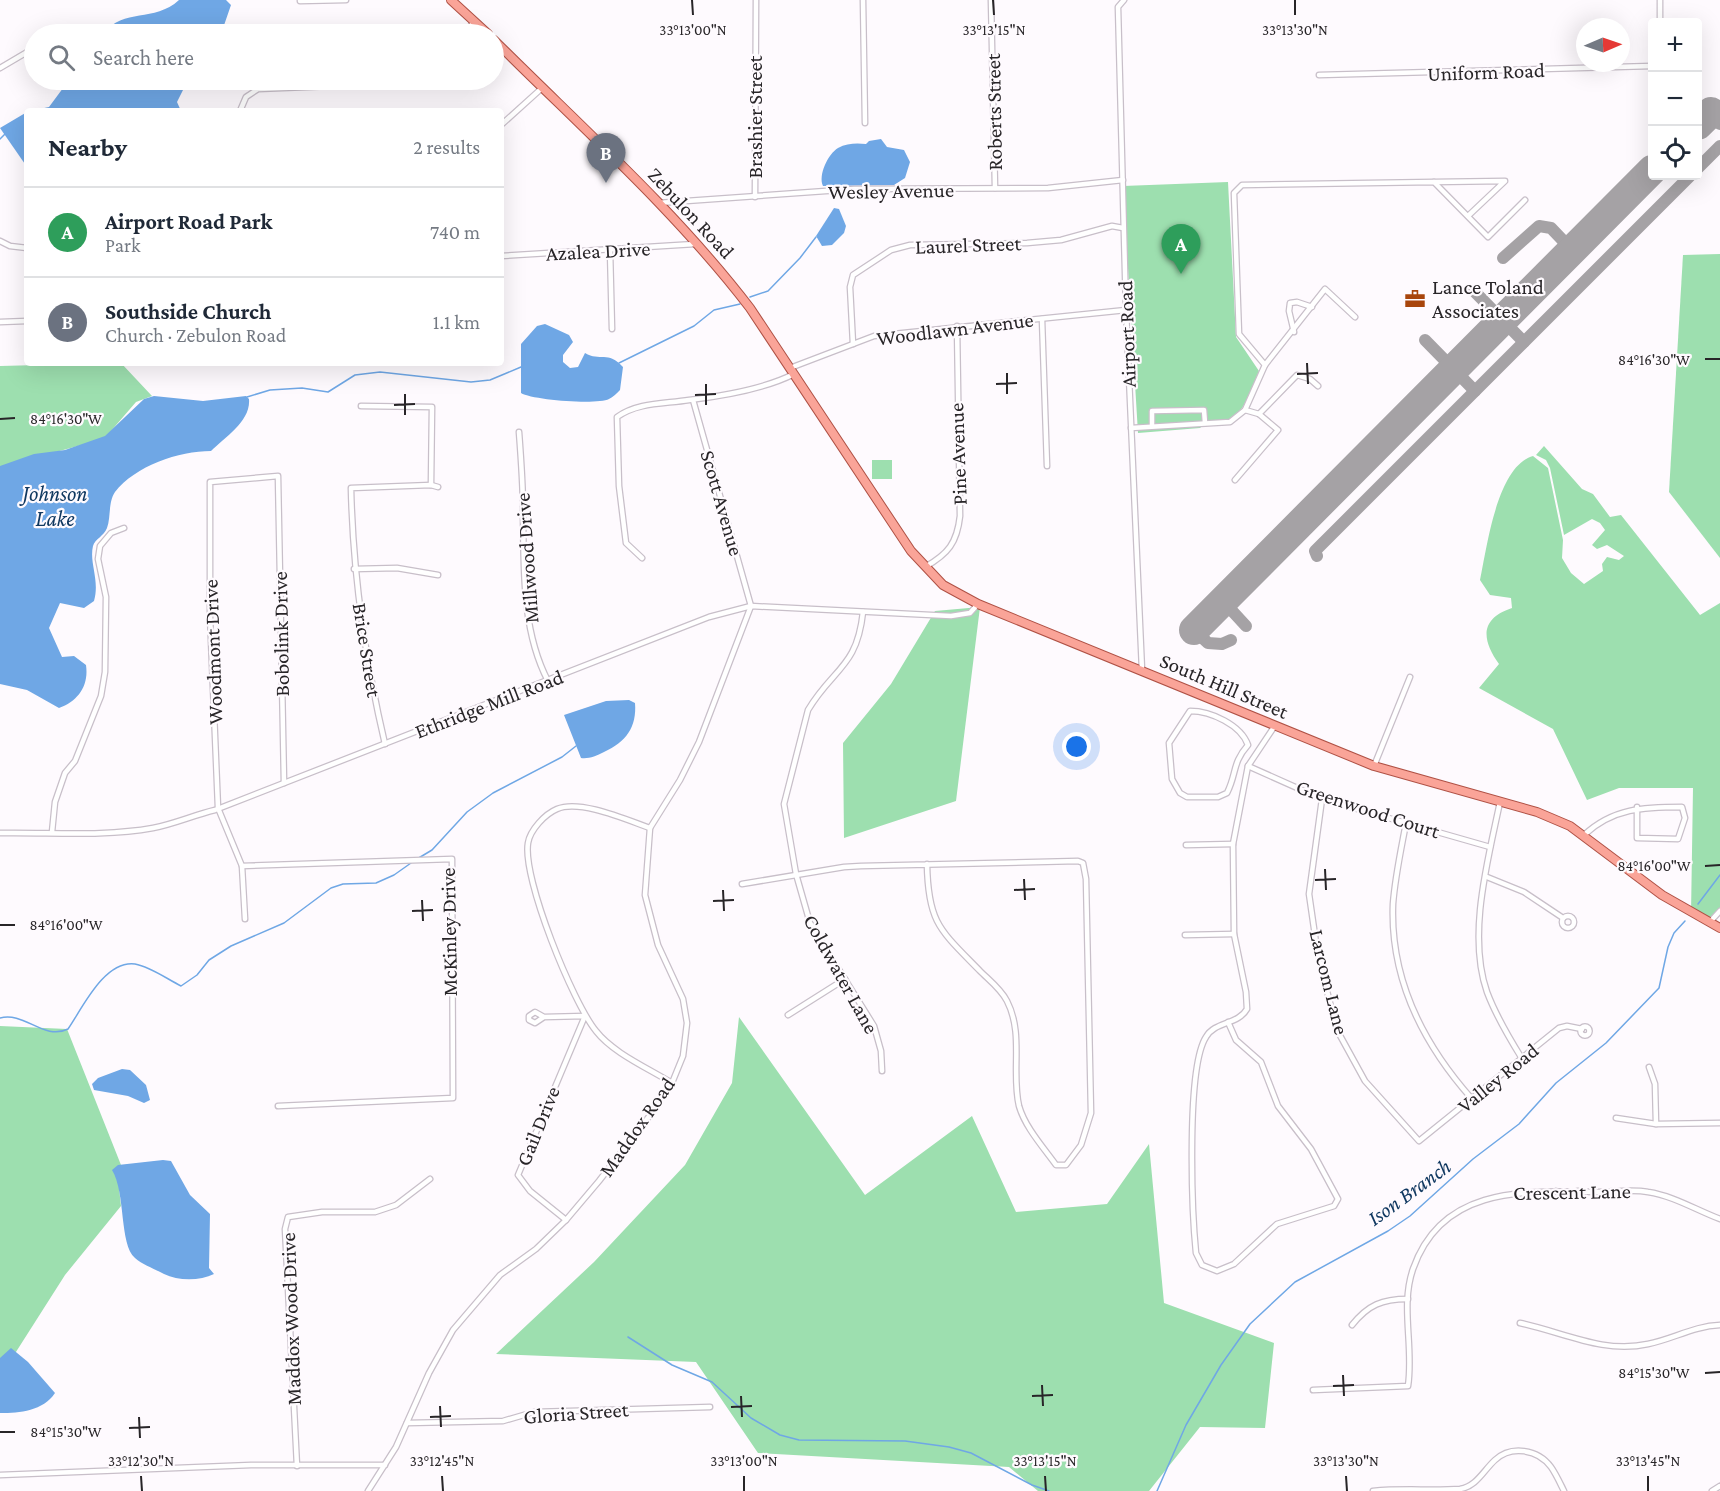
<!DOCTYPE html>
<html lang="en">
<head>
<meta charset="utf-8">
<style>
  body { margin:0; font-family:"Crimson Pro",serif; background:#f2f2f3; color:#1f2937 }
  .controls { position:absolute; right:18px; top:18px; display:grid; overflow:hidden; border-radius:6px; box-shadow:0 6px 24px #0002 }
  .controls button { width:54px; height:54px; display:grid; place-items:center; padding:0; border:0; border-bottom:2px solid #e0e1e3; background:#fff; color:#1f2937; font:30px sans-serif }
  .compass { position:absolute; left:1576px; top:18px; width:54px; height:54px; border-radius:50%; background:#fff; box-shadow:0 6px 24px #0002; rotate:88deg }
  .you { position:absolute; left:1077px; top:747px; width:21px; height:21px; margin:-15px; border:4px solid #fff; border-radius:50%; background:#1a73e8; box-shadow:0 0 0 9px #1a73e833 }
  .badge { display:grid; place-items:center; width:39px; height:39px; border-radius:50%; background:#db2777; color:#fff; font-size:20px; font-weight:700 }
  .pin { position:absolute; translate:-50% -50px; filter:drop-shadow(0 2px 3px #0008) }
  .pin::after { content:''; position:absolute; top:32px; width:21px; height:18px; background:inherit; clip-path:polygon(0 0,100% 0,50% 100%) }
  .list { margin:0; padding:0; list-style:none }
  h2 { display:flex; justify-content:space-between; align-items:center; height:78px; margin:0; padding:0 24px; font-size:26px }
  h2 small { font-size:20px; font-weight:400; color:#747a83 }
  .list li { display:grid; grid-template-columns:39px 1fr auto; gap:18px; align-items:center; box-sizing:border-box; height:90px; padding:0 24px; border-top:2px solid #e0e1e3 }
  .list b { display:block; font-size:22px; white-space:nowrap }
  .list p { margin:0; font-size:20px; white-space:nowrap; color:#747a83 }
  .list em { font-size:20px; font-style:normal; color:#747a83 }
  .icon { flex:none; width:33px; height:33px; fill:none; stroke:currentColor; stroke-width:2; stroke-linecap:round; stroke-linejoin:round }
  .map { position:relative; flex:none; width:1720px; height:1491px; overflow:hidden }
  .search { position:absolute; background:#fff; box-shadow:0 6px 24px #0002; left:24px; top:24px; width:480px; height:66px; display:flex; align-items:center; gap:15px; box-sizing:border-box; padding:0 21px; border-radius:33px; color:#747a83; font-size:22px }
  .panel { position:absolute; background:#fff; box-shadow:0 6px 24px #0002; left:24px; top:108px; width:480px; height:258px; border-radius:6px }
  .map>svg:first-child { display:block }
  .green { fill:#9ddfaf }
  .water { fill:#6fa7e5 }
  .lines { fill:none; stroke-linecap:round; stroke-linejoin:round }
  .stream { stroke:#6fa7e5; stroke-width:1.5 }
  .taxiway { stroke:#a5a2a5; stroke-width:12 }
  .runway { stroke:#a5a2a5; stroke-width:30 }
  .street-casing { stroke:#c8bfc9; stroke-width:7 }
  .primary-casing { stroke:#af5145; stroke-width:10 }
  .street { stroke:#fff; stroke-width:4.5 }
  .primary { stroke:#faa498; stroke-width:8 }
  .ticks { fill:none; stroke:#282528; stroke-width:2 }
  .labels { text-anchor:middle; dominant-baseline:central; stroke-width:4.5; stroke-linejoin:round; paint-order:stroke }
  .street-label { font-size:21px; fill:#282528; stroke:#fefafe }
  .poi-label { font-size:21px; fill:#282528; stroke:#fefafe; text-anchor:start }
  .water-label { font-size:22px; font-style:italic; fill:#103860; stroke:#fefafe }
  .ticks-label { font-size:15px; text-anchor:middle; fill:#282528; stroke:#fefafe; stroke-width:4.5; stroke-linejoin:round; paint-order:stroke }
</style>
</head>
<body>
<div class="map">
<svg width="1720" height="1491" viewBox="0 0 1720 1491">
  <rect width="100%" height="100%" fill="#fefafe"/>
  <!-- green -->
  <g class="green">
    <path d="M 1228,182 L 1236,337 L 1259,371 C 1246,403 1242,424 1203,425 L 1200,428 L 1138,433 L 1123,186 Z"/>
    <path d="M 1720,254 L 1720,558 L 1669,492 L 1683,255 Z"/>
    <path d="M 121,363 L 152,396 L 136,402 L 104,439 L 0,467 L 0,366 Z"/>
    <path d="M 1544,446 L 1582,489 L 1593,494 L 1610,517 L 1621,515 L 1700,615 L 1720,603 L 1720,908 L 1707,921 L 1691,914 L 1693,788 L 1619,788 L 1587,800 L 1553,729 L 1479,688 L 1499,664 C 1482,640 1479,619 1512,608 L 1511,598 L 1490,595 L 1480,580 C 1487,547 1497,466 1533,456 L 1548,468 L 1563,540 L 1562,558 L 1571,573 L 1584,584 L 1603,571 L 1602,564 L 1607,557 L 1619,560 L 1624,556 L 1607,545 L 1597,549 L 1592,545 L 1605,530 L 1600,523 L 1592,519 L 1564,535 L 1550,468 L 1546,460 L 1536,455 Z"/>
    <rect x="872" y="460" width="20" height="19"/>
    <path d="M 980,607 L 956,801 L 844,838 L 843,743 L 891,684 L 935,611 Z"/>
    <path d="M 739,1017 L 865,1195 L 972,1116 L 1016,1212 L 1107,1204 L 1149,1144 L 1164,1303 L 1274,1343 L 1265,1428 L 1200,1427 L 1149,1491 L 1038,1491 L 1009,1467 L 758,1453 L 696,1362 L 496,1354 L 594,1262 L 685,1165 L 732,1083 Z"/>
    <path d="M 0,1026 L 67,1029 L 121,1165 L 118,1179 L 121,1206 L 65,1275 L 0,1377 Z"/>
  </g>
  <!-- water -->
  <g class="water">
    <path d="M 179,0 L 226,0 L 231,5 L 221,34 L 103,34 C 124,7 154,23 179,0 Z"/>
    <path d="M 69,80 L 188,80 L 177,102 L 181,111 L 30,111 L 49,107 Z"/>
    <path d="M 27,112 L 27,167 L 0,128 Z"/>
    <path d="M 881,139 L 887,147 L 904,150 L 910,162 L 905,178 L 894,185 L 823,186 C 818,175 828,154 838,148 C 847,143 857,143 866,144 L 869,141 Z"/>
    <path d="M 834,208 L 839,209 L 846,226 L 844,233 L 832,245 L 822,246 L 816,236 Z"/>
    <path d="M 545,324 L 569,335 L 573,342 L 563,355 L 563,362 L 570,368 L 578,367 L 585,353 C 600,362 608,350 623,367 L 620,390 C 617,393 613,397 609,399 C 597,405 532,400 521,393 L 521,344 L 537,326 Z"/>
    <path d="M 154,396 L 203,401 L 246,396 L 249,399 C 251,421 225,437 211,451 C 179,451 135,466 115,492 C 108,502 111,518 107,528 C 104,536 95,539 93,546 C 89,563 100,580 94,601 L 84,608 L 60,603 L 49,628 L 62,657 L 74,656 L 86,665 C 89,686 78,701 59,708 L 27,690 L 0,684 L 0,466 L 34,454 L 65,450 L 105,436 L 144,399 Z"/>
    <path d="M 629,700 L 635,703 C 637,727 626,742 604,752 C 596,756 589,759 581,758 L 564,715 L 606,701 Z"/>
    <path d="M 122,1069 L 130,1070 L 146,1085 L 150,1100 L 144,1103 L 128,1096 L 94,1090 L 92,1084 L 98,1078 Z"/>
    <path d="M 163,1160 L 171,1161 L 190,1195 L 210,1214 L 209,1268 L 214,1274 C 200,1281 178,1281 164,1274 C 155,1269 143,1265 135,1258 C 119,1244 126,1193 112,1170 L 118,1165 Z"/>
    <path d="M 11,1348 L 28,1362 L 55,1393 C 43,1411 20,1413 0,1413 L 0,1358 Z"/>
  </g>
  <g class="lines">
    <!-- stream -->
    <g class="stream">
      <path d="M 0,139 L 5,134"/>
      <path d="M 750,297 L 768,291 L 800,258 L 816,237"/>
      <path d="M 619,363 L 694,326 L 714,310 L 740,304"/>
      <path d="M 247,397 L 270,390 L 302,388 L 328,392 L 355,375 L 380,372 L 471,382 L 490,380 L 521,367"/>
      <path d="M 417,859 L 432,850 L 467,812 L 493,793 L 562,757 L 576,746"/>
      <path d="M 1698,904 L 1720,875"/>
      <path d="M 0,1018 C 24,1011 44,1041 68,1029 C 82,1009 104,960 135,964 C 151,967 167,979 181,986 L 197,975 L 209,960 L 231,946 L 284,923 L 331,888 L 343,884 L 376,883 L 394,875 L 411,863"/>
      <path d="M 628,1337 L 672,1365 L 712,1382 L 751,1418 L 780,1435 L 799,1440 L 905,1441 L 949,1447 L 971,1453 L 1032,1485 L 1049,1491"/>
      <path d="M 1157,1491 L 1186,1425 L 1221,1365 L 1250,1324 L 1295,1282 L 1388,1231 L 1410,1216 L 1473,1159 L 1519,1124 L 1556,1083 L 1606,1043 L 1659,988 L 1668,947 L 1674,933 L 1685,921"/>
    </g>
    <!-- taxiway -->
    <g class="taxiway">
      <path d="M 1706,117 L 1720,124"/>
      <path d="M 1698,168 L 1720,146"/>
      <path d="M 1503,258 L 1539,226 L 1551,228 L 1572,250"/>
      <path d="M 1474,291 L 1524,342"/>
      <path d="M 1425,340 L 1475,391"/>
      <path d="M 1317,556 L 1315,551 L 1690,176"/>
      <path d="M 1223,601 L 1246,626"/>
      <path d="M 1194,630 L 1208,643 L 1222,644 L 1231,640"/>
    </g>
    <!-- runway -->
    <g class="runway">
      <path d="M 1698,125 L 1711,112"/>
      <path d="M 1194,630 L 1652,170"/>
    </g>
    <!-- street casing -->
    <g class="street-casing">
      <g id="street">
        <path d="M 863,0 L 865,123"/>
        <path d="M 991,0 L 995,188"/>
        <path d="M 1124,0 L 1118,7 L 1126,310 L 1142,670"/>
        <path d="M 1660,0 L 1660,22"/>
        <path d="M 300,1 L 346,0"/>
        <path d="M 463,34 L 475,21"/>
        <path d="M 0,68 L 34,48"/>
        <path d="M 1319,75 L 1652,66"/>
        <path d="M 240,111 L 246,97 L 258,89 L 405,83 L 413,80"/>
        <path d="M 501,125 L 542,88"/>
        <path d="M 1434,182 L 1505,181 L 1468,216"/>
        <path d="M 755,197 L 756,0"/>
        <path d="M 658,203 L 854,189 L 1048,188 L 1123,180"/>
        <path d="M 0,241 L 10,246 L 27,248"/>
        <path d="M 610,250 L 612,329"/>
        <path d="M 501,256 L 695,244"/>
        <path d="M 1042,319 L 1047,466"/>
        <path d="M 0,322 L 27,321"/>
        <path d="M 1294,332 L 1289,311 L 1290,303 L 1297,302 L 1312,307"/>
        <path d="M 853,344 L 850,287 L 853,275 L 891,250 L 910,245 L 1027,243 L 1061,240 L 1112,226 L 1123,228"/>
        <path d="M 1265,365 L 1325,289 L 1355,317"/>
        <path d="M 790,368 L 874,336 L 1126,310"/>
        <path d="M 361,406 L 432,407 L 431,485"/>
        <path d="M 1259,414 L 1297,375 L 1310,379 L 1318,386"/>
        <path d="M 1152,426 L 1152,411 L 1204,410 L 1205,423"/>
        <path d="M 1131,428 L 1230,422 L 1245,410 L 1265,365 L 1239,334 L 1234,193 L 1242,185 L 1434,182 L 1488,237 L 1525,200"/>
        <path d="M 519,432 C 521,458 523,484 523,510 C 524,567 521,629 548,681"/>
        <path d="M 1235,480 L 1278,430 L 1259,414 L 1245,410"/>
        <path d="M 642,558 L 626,543 L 619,486 L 617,417 C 638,402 665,404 689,400 C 723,396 764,389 794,374"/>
        <path d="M 925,567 C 948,554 957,543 960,516 L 957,326"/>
        <path d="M 354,569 L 397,568 L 438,575"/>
        <path d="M 863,612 C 857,668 833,668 808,710 L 784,804 L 796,874 L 810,923 L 874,1026 L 881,1051 L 882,1071"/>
        <path d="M 1190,711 C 1211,711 1241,725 1248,745 C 1232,763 1237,773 1227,793 L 1218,797 L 1187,797 L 1180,793 L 1172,779 L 1169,743 Z"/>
        <path d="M 385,744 C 365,659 353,575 351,488 L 431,485 L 438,487"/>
        <path d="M 1248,766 L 1322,799 L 1490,847"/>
        <path d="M 1374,766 L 1410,677"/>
        <path d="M 1322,799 L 1309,894 L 1318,956 L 1337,1030 L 1365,1081 L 1419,1141 L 1559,1028 L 1567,1026 L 1582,1029"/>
        <path d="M 1500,802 C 1488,860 1467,935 1487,992 C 1496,1016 1508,1036 1521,1057"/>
        <path d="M 1406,823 C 1401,850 1395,877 1393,904 C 1390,979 1424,1045 1472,1099"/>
        <path d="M 650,828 C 627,820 580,799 557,809 C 545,814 530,830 528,843 C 522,878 573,1003 596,1031 C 613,1053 648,1068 672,1083"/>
        <path d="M 52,832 L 55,802 L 65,773 L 75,761 L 101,696 L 105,672 L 106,597 L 98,559 L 100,546 L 111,533 L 124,528"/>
        <path d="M 0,833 C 50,832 103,837 153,828 C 174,824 194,815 215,810 L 709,617 L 751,606 L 951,616 L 970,613 L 978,604"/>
        <path d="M 1584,835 C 1613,808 1644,807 1682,807 L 1685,818 L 1678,839 L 1637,838 L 1637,807"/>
        <path d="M 1186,845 L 1233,844"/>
        <path d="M 242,866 L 452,859 L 453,1098 L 278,1106"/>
        <path d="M 1487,877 L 1524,892 L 1563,918"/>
        <path d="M 742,884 L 844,867 L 861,866 L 1078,861 L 1083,863 L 1086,879 L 1091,1113 L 1081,1145 L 1066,1165 L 1056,1165 C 1043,1147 1025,1127 1019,1106 C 1011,1072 1024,1034 1007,1001 C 1001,989 989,980 980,971 C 940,930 928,923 927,864"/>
        <circle cx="1568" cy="922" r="6"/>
        <path d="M 245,919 L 242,866 L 218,808 L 210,616 L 210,482 L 278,476 L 284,783"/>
        <path d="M 1709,923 L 1720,911"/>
        <path d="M 1185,935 L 1234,934"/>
        <path d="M 788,1015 L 845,979"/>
        <path d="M 544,1017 L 535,1012 L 529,1016 L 529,1020 L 535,1023 L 544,1017 L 585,1016 L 518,1175 L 530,1191 L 566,1220"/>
        <path d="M 1228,1022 L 1236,1040 L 1261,1062 L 1278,1106 L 1311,1149 L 1338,1199 L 1334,1206 L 1277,1224 L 1234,1264 L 1217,1271 L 1202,1265 L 1196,1253 C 1192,1213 1186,1068 1206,1037 C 1215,1021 1238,1025 1247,1009 L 1246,992 L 1234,934 L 1233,844 L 1248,766 L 1274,727"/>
        <circle cx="1585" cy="1031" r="4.5"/>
        <path d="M 1649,1067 L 1655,1084 L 1656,1124"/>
        <path d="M 1616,1118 L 1656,1124 L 1720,1123"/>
        <path d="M 1556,1191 L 1566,1194 L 1578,1191"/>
        <path d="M 1520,1323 C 1563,1332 1603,1354 1648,1344 C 1673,1339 1694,1326 1720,1325"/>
        <path d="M 1352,1325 C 1368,1305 1382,1299 1408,1299"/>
        <path d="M 1313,1390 L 1408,1386 C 1414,1347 1400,1306 1413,1269 C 1442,1185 1526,1191 1598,1192 C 1614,1192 1632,1189 1648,1192 C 1674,1196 1696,1210 1720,1219"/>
        <path d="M 407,1423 L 503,1421 L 534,1412 L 710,1407"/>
        <path d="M 297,1466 L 285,1229 L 288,1217 L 322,1212 L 375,1212 L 396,1205 L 430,1179"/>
        <path d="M 0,1475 L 251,1465 L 385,1465"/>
        <path d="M 368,1491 L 396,1447 L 429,1373 L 453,1330 L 500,1275 L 536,1249 L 566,1220 L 599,1181 L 651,1114 L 672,1083 L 683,1056 L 687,1023 L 683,999 L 658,945 L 645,895 L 650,828 L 680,780 L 699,742 L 751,606 L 693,400"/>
        <path d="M 1373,1491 C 1402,1488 1432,1491 1460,1489 C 1477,1486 1483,1471 1495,1460 C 1511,1445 1538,1449 1551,1467 C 1556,1474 1560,1483 1564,1491"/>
        <path d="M 1712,1491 L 1720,1486"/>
      </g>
    </g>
    <!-- primary casing -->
    <g class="primary-casing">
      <g id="primary">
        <path d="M 451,0 L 488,34"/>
        <path d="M 494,40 C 581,127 675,210 750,308 L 911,551 L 943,585 L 978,604 L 1374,766 L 1537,812 L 1570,826 L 1662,895 L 1720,928"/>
      </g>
    </g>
    <!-- street -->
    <use href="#street" class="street"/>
    <!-- primary -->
    <use href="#primary" class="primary"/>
  </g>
  <!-- ticks -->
  <path class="ticks" d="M 692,0 L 693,15M 993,0 L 994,15M 1295,0 L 1295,15M 1705,359 L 1720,359M 1307,363 L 1308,384M 1007,373 L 1007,394M 1297,374 L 1318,373M 706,384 L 706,405M 996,384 L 1017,383M 405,394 L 405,415M 695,395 L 716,394M 394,405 L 415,404M 0,419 L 15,418M 1705,866 L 1720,865M 1325,869 L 1326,890M 1024,879 L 1025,900M 1315,880 L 1336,879M 723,890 L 724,911M 1014,890 L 1035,889M 422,900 L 423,921M 713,901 L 734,900M 412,911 L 433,910M 0,925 L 15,925M 1705,1373 L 1720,1372M 1343,1375 L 1344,1396M 1042,1385 L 1043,1406M 1333,1386 L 1354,1385M 741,1396 L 742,1417M 1032,1396 L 1053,1395M 440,1406 L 441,1427M 731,1407 L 752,1406M 139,1417 L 140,1438M 430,1417 L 451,1416M 129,1428 L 150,1427M 0,1432 L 15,1432M 141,1476 L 142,1491M 442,1476 L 443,1491M 744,1476 L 744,1491M 1045,1476 L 1046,1491M 1346,1476 L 1347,1491M 1648,1476 L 1648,1491"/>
  <!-- icons -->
  <defs>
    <g id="office-bare" transform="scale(1.62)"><path d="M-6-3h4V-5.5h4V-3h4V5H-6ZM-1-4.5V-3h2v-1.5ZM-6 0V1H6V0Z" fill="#a8450c" stroke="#fefafe" stroke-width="2.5" paint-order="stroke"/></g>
  </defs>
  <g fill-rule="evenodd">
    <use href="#office-bare" x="1415" y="299"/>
  </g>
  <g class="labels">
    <!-- street labels -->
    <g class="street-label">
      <text transform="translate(1486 72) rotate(-2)">Uniform Road</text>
      <text transform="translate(994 112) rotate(-91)">Roberts Street</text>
      <text transform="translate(755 117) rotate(-90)">Brashier Street</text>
      <text transform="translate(891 191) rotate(-1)">Wesley Avenue</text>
      <text transform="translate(691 213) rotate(47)">Zebulon Road</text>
      <text transform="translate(968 245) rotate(-2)">Laurel Street</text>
      <text transform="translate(598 251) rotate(-3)">Azalea Drive</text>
      <text transform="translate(955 329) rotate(-7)">Woodlawn Avenue</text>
      <text transform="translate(1127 334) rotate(-92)">Airport Road</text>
      <text transform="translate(958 454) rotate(-92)">Pine Avenue</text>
      <text transform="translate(722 503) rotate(74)">Scott Avenue</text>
      <text transform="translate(527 558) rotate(-94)">Millwood Drive</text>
      <text transform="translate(281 634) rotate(-91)">Bobolink Drive</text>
      <text transform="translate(367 650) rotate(81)">Brice Street</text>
      <text transform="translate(213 652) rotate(-92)">Woodmont Drive</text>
      <text transform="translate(1224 686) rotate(23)">South Hill Street</text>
      <text transform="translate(489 704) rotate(-21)">Ethridge Mill Road</text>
      <text transform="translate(1368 809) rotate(18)">Greenwood Court</text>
      <text transform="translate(449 932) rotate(-91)">McKinley Drive</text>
      <text transform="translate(841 974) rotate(61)">Coldwater Lane</text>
      <text transform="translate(1329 982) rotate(76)">Larcom Lane</text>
      <text transform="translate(1498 1078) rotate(-39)">Valley Road</text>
      <text transform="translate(538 1126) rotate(-68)">Gail Drive</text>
      <text transform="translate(637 1127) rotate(-55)">Maddox Road</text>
      <text transform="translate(1572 1192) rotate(-1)">Crescent Lane</text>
      <text transform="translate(291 1319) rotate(-92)">Maddox Wood Drive</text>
      <text transform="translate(576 1413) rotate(-4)">Gloria Street</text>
    </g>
    <!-- poi labels -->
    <g class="poi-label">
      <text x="1432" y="287">Lance Toland<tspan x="1432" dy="24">Associates</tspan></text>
    </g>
    <!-- water labels -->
    <g class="water-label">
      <text x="55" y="493">Johnson<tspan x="55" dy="25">Lake</tspan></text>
      <text transform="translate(1409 1192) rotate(-36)">Ison Branch</text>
    </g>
  </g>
  <g class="ticks-label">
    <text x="693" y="35">33°13'00"N</text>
    <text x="994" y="35">33°13'15"N</text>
    <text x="1295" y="35">33°13'30"N</text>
    <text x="1654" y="365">84°16'30"W</text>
    <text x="66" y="424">84°16'30"W</text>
    <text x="1654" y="871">84°16'00"W</text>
    <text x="66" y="930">84°16'00"W</text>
    <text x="1654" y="1378">84°15'30"W</text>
    <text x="66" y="1437">84°15'30"W</text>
    <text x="141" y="1466">33°12'30"N</text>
    <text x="442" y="1466">33°12'45"N</text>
    <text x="744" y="1466">33°13'00"N</text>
    <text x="1045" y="1466">33°13'15"N</text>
    <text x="1346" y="1466">33°13'30"N</text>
    <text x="1648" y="1466">33°13'45"N</text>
  </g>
</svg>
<div class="controls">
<button>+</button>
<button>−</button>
<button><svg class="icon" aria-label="locate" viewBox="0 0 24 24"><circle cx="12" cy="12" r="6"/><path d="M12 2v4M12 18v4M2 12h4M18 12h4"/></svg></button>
</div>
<svg class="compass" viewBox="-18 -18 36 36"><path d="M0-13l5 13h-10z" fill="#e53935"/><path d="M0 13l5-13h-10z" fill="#747a83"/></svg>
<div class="you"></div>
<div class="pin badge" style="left:1181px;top:274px;background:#2e9e5b">A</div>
<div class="pin badge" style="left:606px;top:183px;background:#6b7280">B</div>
<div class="search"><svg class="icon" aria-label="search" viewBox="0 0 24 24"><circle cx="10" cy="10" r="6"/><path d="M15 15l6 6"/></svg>Search here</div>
<section class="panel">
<h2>Nearby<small>2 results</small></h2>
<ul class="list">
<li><span class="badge" style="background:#2e9e5b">A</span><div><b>Airport Road Park</b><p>Park</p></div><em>740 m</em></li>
<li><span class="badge" style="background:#6b7280">B</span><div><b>Southside Church</b><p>Church · Zebulon Road</p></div><em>1.1 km</em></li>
</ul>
</section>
</div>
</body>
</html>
